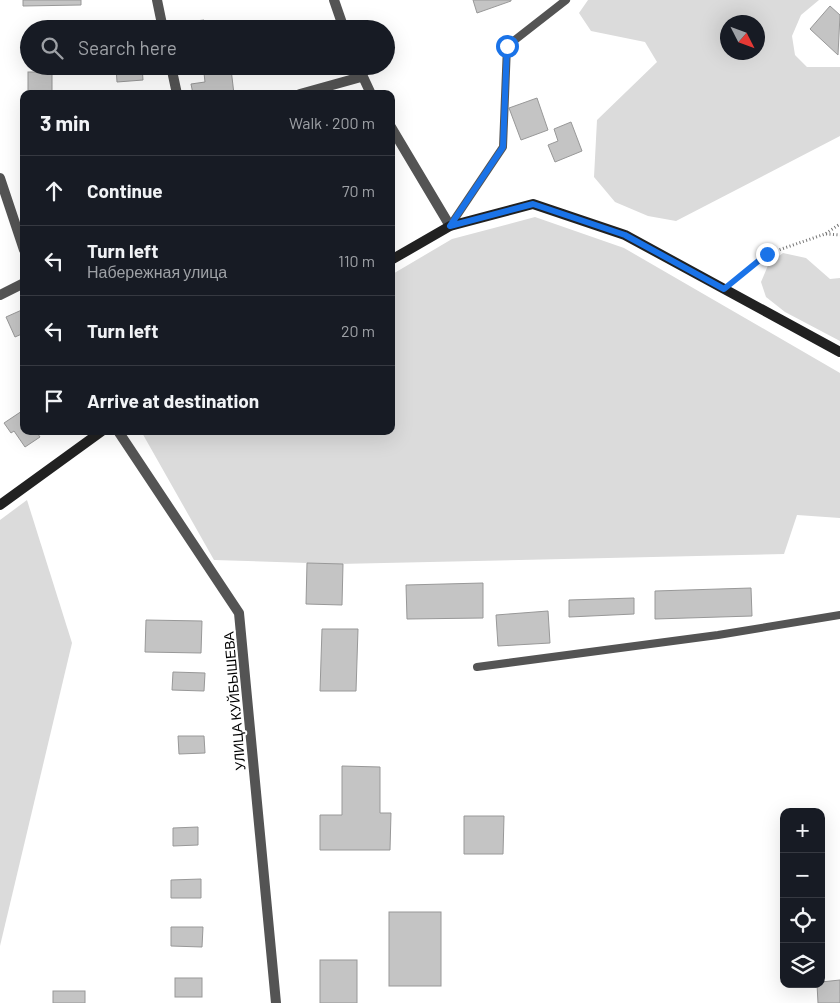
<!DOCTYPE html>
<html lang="en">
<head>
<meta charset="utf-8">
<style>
  body { margin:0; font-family:Barlow,sans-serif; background:#242831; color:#f1f3f6 }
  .controls { position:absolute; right:15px; bottom:15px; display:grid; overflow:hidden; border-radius:10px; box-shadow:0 5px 20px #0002 }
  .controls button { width:45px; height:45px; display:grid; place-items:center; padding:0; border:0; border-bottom:1px solid #363941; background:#171b24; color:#f1f3f6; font:25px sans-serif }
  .compass { position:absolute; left:720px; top:15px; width:45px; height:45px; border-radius:50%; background:#171b24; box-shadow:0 5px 20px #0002; rotate:132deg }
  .stop { position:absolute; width:15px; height:15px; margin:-11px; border:4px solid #1a73e8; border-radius:50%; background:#fff }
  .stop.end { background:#1a73e8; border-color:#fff; box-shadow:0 1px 5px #0008 }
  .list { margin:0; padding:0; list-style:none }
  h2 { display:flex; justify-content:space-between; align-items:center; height:65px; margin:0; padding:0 20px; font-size:21px }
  h2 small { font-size:16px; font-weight:400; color:#9ea1a6 }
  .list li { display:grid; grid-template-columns:32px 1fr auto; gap:15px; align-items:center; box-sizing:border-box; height:70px; padding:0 20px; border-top:1px solid #363941 }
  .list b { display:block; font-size:19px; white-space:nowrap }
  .list p { margin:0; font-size:16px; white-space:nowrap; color:#9ea1a6 }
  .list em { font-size:16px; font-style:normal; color:#9ea1a6 }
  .icon { flex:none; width:28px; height:28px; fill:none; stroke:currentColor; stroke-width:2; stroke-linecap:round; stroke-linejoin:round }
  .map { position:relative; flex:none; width:840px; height:1003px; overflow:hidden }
  .search { position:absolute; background:#171b24; box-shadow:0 5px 20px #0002; left:20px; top:20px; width:375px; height:55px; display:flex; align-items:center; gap:12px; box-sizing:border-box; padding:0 18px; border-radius:28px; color:#9ea1a6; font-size:19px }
  .panel { position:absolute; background:#171b24; box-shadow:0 5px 20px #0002; left:20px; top:90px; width:375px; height:345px; border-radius:10px }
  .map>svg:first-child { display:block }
  .green { fill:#dbdbdb; fill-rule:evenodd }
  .building { fill:#c4c4c4; stroke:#989898 }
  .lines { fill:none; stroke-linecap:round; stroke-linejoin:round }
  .path { stroke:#767676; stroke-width:3; stroke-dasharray:1 2.5; stroke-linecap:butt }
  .lane { stroke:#545454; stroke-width:8 }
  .street { stroke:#545454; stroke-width:10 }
  .secondary { stroke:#212121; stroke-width:10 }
  .route { stroke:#1a73e8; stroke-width:6 }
  .labels { text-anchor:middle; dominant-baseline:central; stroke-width:4; stroke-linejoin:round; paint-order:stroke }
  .street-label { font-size:14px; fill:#000; stroke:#fff }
</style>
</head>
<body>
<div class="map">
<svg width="840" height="1003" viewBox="0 0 840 1003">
  <rect width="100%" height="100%" fill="#fff"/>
  <!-- green -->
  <g class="green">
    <path d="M 588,0 L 819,0 L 801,15 L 792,36 L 795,55 L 807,67 L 840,67 L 840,136 L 676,221 L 648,216 L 615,202 L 594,177 L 597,120 L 657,62 L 645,42 L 591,31 L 579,13 ZM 758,22 L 758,52 L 728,52 L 728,22 Z"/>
    <path d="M 535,217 L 624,248 L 840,373 L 840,518 L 797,515 L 784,554 L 338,564 L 214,560 L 141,431 L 391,431 L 391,275 L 452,239 Z"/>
    <path d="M 783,253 L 806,258 L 830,279 L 840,278 L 840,341 L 785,312 L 766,297 L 761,282 L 769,263 Z"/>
    <path d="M 27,500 L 72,643 L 0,946 L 0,520 Z"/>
  </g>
  <!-- building -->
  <g class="building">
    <path d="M 23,0 L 81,0 L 81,5 L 23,6 Z"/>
    <path d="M 473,0 L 511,0 L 511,1 L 477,13 Z"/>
    <path d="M 830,6 L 840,15 L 838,55 L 810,29 Z"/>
    <path d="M 204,20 L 205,29 L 180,29 L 179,23 Z"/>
    <path d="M 142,66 L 143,80 L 117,82 L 116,67 Z"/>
    <path d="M 231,69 L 234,94 L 193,94 L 191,84 L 205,82 L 204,73 Z"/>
    <rect x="28" y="72" width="24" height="19"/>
    <path d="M 537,98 L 548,130 L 521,140 L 509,108 Z"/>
    <path d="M 571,122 L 582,151 L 555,162 L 548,145 L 558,141 L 554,129 Z"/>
    <path d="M 24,309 L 24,333 L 15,337 L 6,317 Z"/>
    <path d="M 22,411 L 24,431 L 36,431 L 40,437 L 25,447 L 14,431 L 11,433 L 4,423 Z"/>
    <path d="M 307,563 L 343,564 L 342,605 L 306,604 Z"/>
    <path d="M 483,583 L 483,618 L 407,619 L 406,585 Z"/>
    <path d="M 751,588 L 752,616 L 655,619 L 655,591 Z"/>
    <path d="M 634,598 L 634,614 L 569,617 L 569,600 Z"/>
    <path d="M 548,611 L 550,643 L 498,646 L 496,615 Z"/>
    <path d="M 146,620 L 202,621 L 201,653 L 145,652 Z"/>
    <path d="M 322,629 L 358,629 L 356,691 L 320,691 Z"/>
    <path d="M 173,672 L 205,673 L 204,691 L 172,690 Z"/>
    <path d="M 178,736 L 204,736 L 205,753 L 179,754 Z"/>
    <path d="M 342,766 L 380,767 L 380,813 L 391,813 L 390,850 L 320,850 L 320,815 L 342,815 Z"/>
    <path d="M 464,816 L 504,816 L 503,854 L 464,854 Z"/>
    <path d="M 198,827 L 198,845 L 173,846 L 173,828 Z"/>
    <path d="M 201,879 L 201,898 L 171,898 L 171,880 Z"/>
    <rect x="389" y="912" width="52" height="74"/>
    <path d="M 171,927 L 203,927 L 202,947 L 171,946 Z"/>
    <rect x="320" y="960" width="37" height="43"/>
    <rect x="175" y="978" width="27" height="19"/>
    <path d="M 840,980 L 840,1003 L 818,1003 L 817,984 L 821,984 L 821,982 Z"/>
    <rect x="53" y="991" width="32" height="12"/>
  </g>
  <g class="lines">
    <!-- path -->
    <g class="path">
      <path d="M 826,234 L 840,235"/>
      <path d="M 734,281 L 767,254 L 825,234 L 840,224"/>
    </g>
    <!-- lane -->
    <g class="lane">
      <path d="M 450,226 L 503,147 L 507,46 L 566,0"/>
      <path d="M 477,667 L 718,635 L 840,615"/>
    </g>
    <!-- street -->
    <g class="street">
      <path d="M 157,0 L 163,29"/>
      <path d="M 334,0 L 344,29"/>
      <path d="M 171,66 L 177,94"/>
      <path d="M 358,66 L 371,94"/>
      <path d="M 300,94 L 361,77"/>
      <path d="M 391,127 L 450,226"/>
      <path d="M 0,178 L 24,250"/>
      <path d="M 0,295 L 24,283"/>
      <path d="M 118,431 L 239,613 L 276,1003"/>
    </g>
    <!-- secondary -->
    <g class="secondary">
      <path d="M 391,260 L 450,226 L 533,204 L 625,235 L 840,352"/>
      <path d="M 0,505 L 102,431"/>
    </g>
  </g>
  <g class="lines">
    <!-- route -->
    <path class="route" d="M 507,46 L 503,147 L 450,226 L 533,204 L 625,235 L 724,289 L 767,254"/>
  </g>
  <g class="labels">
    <!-- street labels -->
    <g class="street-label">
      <text transform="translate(234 701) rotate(-95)">УЛИЦА КУЙБЫШЕВА</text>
    </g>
  </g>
</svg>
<div class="controls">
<button>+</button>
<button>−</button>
<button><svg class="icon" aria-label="locate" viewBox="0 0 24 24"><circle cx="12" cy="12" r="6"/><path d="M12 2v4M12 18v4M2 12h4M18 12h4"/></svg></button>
<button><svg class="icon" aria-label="layers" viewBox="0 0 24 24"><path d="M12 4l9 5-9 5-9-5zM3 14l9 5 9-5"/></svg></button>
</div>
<svg class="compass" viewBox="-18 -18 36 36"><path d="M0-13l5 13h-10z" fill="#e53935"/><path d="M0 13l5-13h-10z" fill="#9ea1a6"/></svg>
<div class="stop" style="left:507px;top:46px"></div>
<div class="stop end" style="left:767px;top:254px"></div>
<div class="search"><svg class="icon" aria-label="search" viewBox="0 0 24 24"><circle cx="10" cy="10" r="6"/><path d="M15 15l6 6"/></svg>Search here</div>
<section class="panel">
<h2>3 min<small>Walk · 200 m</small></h2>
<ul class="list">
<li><svg class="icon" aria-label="ahead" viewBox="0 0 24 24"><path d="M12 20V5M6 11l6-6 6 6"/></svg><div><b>Continue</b></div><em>70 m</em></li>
<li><svg class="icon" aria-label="left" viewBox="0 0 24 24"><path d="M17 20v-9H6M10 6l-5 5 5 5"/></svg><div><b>Turn left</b><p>Набережная улица</p></div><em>110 m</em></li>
<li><svg class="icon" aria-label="left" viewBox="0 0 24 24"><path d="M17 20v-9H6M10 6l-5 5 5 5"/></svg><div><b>Turn left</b></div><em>20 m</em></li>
<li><svg class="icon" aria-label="arrive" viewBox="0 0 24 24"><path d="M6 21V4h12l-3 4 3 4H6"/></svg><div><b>Arrive at destination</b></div></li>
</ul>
</section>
</div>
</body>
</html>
